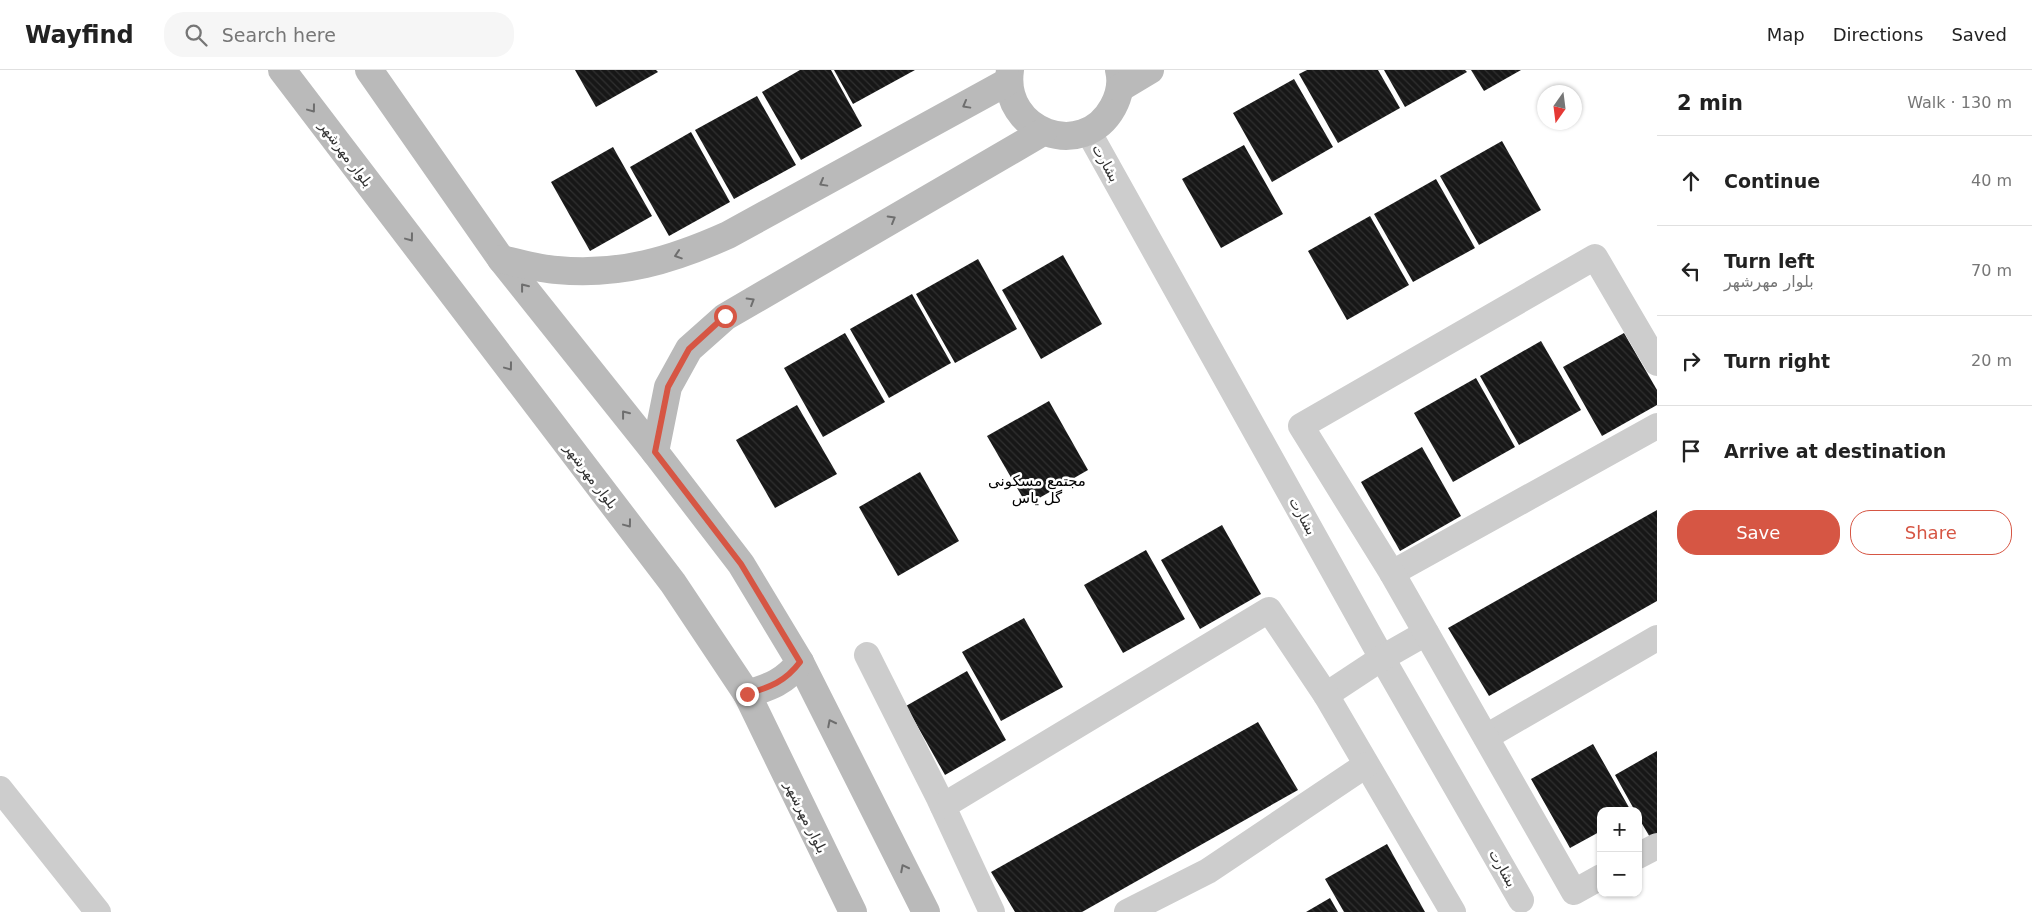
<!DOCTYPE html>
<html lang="en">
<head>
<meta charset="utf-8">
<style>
  body { margin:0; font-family:"DejaVu Sans","Noto Sans Arabic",sans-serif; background:#f6f6f6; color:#222 }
  .controls { position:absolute; right:15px; bottom:15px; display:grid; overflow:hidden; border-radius:10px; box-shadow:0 1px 4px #0004 }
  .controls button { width:45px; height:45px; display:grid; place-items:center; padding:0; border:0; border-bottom:1px solid #e0e0e0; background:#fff; color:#222; font:25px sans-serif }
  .compass { position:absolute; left:1537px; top:15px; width:45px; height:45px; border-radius:50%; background:#fff; box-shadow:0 1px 4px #0004; rotate:194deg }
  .stop { position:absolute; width:15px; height:15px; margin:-11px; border:4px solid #d65644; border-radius:50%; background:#fff }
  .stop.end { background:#d65644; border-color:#fff; box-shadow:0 1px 5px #0008 }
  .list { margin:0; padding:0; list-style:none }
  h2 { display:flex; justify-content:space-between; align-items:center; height:65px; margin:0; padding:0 20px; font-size:21px }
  h2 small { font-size:16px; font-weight:400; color:#767676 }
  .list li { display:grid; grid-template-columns:32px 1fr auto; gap:15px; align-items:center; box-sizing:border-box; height:90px; padding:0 20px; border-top:1px solid #e0e0e0 }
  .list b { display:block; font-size:19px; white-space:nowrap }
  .list p { margin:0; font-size:16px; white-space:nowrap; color:#767676 }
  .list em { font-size:16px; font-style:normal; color:#767676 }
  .actions { display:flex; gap:10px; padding:15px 20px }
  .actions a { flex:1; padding:11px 0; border:1px solid #d65644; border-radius:20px; text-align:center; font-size:18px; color:#d65644 }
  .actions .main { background:#d65644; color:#fff }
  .icon { flex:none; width:28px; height:28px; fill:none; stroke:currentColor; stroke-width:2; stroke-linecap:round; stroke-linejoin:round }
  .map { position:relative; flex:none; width:1657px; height:842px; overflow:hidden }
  header { display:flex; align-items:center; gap:30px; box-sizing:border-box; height:70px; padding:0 25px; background:#fff; border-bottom:1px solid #e0e0e0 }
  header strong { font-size:24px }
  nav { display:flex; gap:28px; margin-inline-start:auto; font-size:18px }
  .search { width:350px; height:45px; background:#f6f6f6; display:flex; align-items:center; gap:12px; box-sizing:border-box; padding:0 18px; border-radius:20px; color:#767676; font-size:19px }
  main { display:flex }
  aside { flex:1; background:#fff }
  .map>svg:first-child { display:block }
  .building { fill:url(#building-back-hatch) }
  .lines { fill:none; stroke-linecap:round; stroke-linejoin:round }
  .street { stroke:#cdcdcd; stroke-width:26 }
  .secondary { stroke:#bababa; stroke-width:28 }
  .oneway { stroke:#6e6e6e }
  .route { stroke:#d65644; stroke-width:6 }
  .labels { text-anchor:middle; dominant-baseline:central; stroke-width:5; stroke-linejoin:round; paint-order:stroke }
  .street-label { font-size:14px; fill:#303030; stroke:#fff }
  .neighbourhood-label { font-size:15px; fill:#000; stroke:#fff }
</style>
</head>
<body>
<header>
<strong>Wayfind</strong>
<div class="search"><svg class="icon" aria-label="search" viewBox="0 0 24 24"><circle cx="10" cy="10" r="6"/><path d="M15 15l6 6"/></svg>Search here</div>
<nav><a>Map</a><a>Directions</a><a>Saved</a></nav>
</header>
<main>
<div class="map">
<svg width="1657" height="842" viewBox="0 0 1657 842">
  <defs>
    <pattern id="building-back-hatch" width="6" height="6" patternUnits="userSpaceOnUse" patternTransform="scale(1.25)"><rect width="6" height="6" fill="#171717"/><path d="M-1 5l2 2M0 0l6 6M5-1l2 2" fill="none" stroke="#303030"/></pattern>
  </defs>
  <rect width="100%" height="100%" fill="#fff"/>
  <!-- building -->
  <g class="building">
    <path d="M 575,0 L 656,0 L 658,2 L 596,37 Z"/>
    <path d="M 800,0 L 831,0 L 862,56 L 801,90 L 762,22 Z"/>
    <path d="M 834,0 L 915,0 L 853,34 Z"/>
    <path d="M 1307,0 L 1378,0 L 1400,38 L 1338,73 L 1299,4 Z"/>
    <path d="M 1384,0 L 1465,0 L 1467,2 L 1405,37 Z"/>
    <path d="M 1471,0 L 1521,0 L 1484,21 Z"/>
    <path d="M 1294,9 L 1333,77 L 1272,112 L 1233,43 Z"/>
    <path d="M 757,26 L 796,95 L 734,129 L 695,60 Z"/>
    <path d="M 691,62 L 730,132 L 669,166 L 630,97 Z"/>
    <path d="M 1502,71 L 1541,140 L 1479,175 L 1440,106 Z"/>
    <path d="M 1244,75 L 1283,144 L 1221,178 L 1182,109 Z"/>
    <path d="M 613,77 L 652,146 L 590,181 L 551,112 Z"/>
    <path d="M 1436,109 L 1475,178 L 1413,212 L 1374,144 Z"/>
    <path d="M 1370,146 L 1409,215 L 1347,250 L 1308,181 Z"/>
    <path d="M 1063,185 L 1102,254 L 1041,289 L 1002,220 Z"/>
    <path d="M 978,189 L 1017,259 L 955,293 L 916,224 Z"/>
    <path d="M 912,224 L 951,293 L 889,328 L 850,259 Z"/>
    <path d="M 845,263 L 885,332 L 823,367 L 784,298 Z"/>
    <path d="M 1624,263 L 1657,320 L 1657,335 L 1602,366 L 1563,297 Z"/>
    <path d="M 1541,271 L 1581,340 L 1519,375 L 1480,306 Z"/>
    <path d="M 1476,308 L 1515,377 L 1453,412 L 1414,343 Z"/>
    <path d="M 1049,331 L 1088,400 L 1027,435 L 987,366 Z"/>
    <path d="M 797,335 L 837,404 L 775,438 L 736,370 Z"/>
    <path d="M 1422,377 L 1461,446 L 1400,481 L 1361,412 Z"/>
    <path d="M 920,402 L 959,471 L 898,506 L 859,437 Z"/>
    <path d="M 1657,440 L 1657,531 L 1489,626 L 1448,558 Z"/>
    <path d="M 1222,455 L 1261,524 L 1200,559 L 1161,490 Z"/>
    <path d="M 1146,480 L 1185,549 L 1123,583 L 1084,515 Z"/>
    <path d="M 1024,548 L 1063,617 L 1001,651 L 962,582 Z"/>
    <path d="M 967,601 L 1006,670 L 945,705 L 906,636 Z"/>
    <path d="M 1258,652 L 1298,720 L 1082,842 L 1015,842 L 991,802 Z"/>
    <path d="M 1593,674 L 1631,741 L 1601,741 L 1601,761 L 1570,778 L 1531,709 Z"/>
    <path d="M 1657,681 L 1657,772 L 1654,774 L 1638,747 L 1638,741 L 1635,741 L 1615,705 Z"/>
    <path d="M 1387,774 L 1425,842 L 1344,842 L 1325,809 Z"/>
    <path d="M 1330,828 L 1338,842 L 1306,842 Z"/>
  </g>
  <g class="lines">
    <!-- street -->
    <g class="street">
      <path d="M 1088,61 L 1382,588 L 1521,830"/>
      <path d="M 1392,503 L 1657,356"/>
      <path d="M 867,585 L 939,728 L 992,842"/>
      <path d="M 1326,625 L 1382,588 L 1426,563"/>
      <path d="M 1486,667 L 1657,568"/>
      <path d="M 0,719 L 98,842"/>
      <path d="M 943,736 L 1269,540 L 1326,625 L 1453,842"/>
      <path d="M 1638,786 L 1657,776"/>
      <path d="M 1601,807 L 1574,822 L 1392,503 L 1301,356 L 1595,187 L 1657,293"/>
      <path d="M 1127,842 L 1208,801 L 1366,695"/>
    </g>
    <!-- secondary -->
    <g class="secondary">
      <path d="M 282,0 L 673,513 L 747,624 L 853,842"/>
      <path d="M 369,0 L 501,189 L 655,382 L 741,494 L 800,592 L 926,842"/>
      <path d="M 1010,0 C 1001,62 1083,92 1113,37 C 1119,26 1122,12 1119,0"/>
      <path d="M 1120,18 L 1150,0"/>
      <path d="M 501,189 C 520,193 539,199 557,200 C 620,206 672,190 728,165 L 1009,11"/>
      <path d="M 655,382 L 668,317 L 689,279 L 725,247 L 1043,62"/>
      <path d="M 747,624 C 770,617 785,612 800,592"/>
    </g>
  </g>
  <!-- one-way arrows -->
  <defs><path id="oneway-chevron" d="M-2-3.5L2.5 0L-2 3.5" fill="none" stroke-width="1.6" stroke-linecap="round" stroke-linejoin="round" transform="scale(1.25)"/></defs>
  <g class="oneway">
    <use href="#oneway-chevron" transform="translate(966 35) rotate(151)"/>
    <use href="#oneway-chevron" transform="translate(312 39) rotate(53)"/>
    <use href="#oneway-chevron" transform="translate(823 113) rotate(151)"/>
    <use href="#oneway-chevron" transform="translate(892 149) rotate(-30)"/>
    <use href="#oneway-chevron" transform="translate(410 168) rotate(53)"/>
    <use href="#oneway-chevron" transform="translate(678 185) rotate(162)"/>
    <use href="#oneway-chevron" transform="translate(524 217) rotate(-128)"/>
    <use href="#oneway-chevron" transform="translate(751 231) rotate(-31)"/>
    <use href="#oneway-chevron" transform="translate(509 297) rotate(53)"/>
    <use href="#oneway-chevron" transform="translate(625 344) rotate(-128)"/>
    <use href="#oneway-chevron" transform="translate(628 454) rotate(53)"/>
    <use href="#oneway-chevron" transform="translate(831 653) rotate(-117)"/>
    <use href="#oneway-chevron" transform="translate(904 798) rotate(-117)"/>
  </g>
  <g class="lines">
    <!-- route -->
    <path class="route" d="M 725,246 L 689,279 L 668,317 L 655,382 L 741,494 L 800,592 C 785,612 770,617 747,624"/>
  </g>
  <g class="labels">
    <!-- street labels -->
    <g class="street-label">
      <text transform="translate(346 84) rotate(53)">بلوار مهرشهر</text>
      <text transform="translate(1106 93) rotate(61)">بشارت</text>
      <text transform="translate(591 406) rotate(53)">بلوار مهرشهر</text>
      <text transform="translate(1303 446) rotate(61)">بشارت</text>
      <text transform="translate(806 747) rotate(64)">بلوار مهرشهر</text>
      <text transform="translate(1503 798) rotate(60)">بشارت</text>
    </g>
    <!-- neighbourhood labels -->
    <g class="neighbourhood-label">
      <text x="1037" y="411">مجتمع مسکونی<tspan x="1037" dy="17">گل یاس</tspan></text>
    </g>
  </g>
</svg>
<div class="controls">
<button>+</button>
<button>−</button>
</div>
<svg class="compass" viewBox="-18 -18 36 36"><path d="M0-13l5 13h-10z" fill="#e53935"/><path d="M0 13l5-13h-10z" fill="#767676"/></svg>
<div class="stop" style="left:725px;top:246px"></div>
<div class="stop end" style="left:747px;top:624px"></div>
</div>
<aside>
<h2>2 min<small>Walk · 130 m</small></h2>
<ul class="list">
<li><svg class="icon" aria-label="ahead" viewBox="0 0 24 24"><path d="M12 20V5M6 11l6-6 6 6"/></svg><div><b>Continue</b></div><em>40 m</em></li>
<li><svg class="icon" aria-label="left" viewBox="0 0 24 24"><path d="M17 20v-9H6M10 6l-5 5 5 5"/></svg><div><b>Turn left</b><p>بلوار مهرشهر</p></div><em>70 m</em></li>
<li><svg class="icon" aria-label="right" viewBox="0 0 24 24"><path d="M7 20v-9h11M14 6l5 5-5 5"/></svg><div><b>Turn right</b></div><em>20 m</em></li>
<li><svg class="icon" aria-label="arrive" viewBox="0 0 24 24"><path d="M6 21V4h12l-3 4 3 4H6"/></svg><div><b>Arrive at destination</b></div></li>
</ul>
<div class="actions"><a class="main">Save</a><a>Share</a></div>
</aside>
</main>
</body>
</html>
